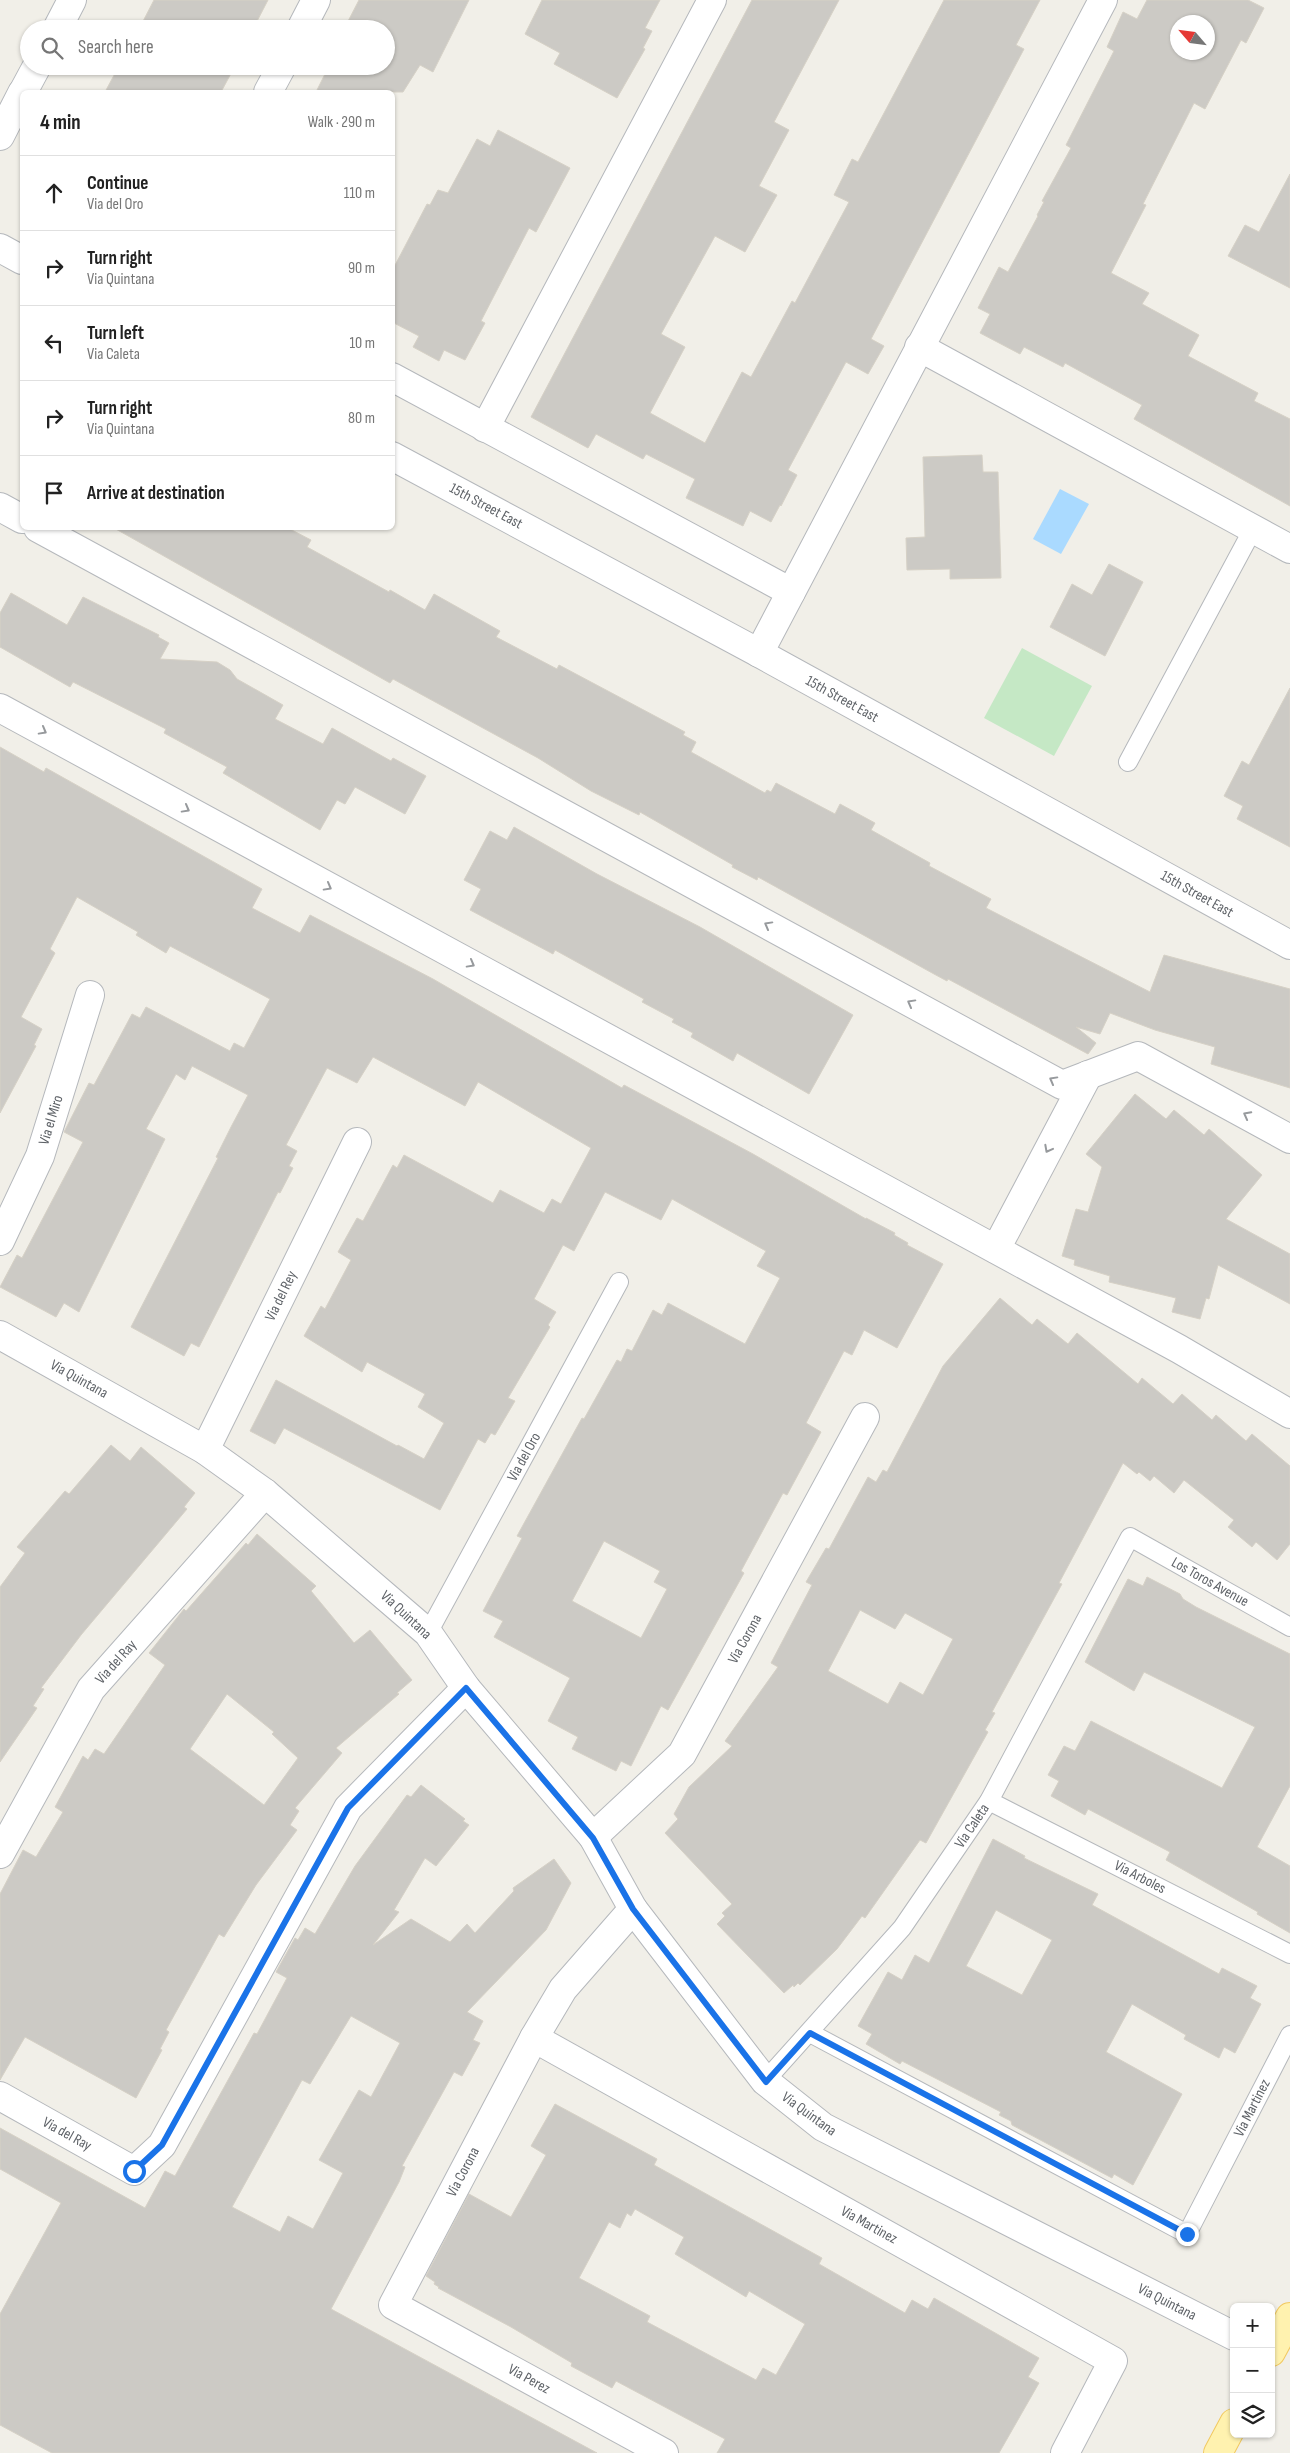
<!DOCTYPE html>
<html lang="en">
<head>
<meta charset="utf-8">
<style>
  body { margin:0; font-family:"Sofia Sans Condensed",sans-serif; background:#f2f2f2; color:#222 }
  .controls { position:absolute; right:15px; bottom:15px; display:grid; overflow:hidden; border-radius:8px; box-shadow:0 1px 4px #0004 }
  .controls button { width:45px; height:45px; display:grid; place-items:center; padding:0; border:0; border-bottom:1px solid #e0e0e0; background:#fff; color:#222; font:25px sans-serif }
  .compass { position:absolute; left:1170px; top:15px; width:45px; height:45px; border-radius:50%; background:#fff; box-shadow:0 1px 4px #0004; rotate:298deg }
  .stop { position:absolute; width:15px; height:15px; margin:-11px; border:4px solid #1a73e8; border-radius:50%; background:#fff }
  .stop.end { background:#1a73e8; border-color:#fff; box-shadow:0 1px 5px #0008 }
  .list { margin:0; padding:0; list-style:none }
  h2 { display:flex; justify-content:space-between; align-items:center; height:65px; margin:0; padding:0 20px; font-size:21px }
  h2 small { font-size:16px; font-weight:400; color:#767676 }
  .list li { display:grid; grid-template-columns:32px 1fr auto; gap:15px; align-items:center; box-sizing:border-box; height:75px; padding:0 20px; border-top:1px solid #e0e0e0 }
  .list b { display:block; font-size:19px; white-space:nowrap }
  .list p { margin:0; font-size:16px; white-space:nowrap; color:#767676 }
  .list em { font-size:16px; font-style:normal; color:#767676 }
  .icon { flex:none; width:28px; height:28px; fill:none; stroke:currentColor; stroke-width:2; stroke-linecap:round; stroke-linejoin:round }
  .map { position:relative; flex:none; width:1290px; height:2453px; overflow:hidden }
  .search { position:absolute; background:#fff; box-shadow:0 1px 4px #0004; left:20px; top:20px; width:375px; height:55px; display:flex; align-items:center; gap:12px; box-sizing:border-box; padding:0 18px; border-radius:28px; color:#767676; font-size:19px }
  .panel { position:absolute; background:#fff; box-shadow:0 1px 4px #0004; left:20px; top:90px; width:375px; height:440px; border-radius:8px }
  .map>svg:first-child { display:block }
  .green { fill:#c5e8c5 }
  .water { fill:#aadaff }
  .building { fill:#cccac5; stroke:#d6d1c6; fill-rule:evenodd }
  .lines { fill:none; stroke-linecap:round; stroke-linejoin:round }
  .lane-casing { stroke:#b5b8bc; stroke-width:20 }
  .street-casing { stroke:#b5b8bc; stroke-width:30 }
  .primary-casing { stroke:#f2c960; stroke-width:30 }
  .lane { stroke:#fff; stroke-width:18 }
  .street { stroke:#fff; stroke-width:28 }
  .primary { stroke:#fff2af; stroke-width:28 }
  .oneway { stroke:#979a9d }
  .route { stroke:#1a73e8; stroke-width:6 }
  .labels { text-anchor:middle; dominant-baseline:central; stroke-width:4; stroke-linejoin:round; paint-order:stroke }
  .street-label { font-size:15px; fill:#5f6368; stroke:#fff }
</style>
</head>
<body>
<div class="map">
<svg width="1290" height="2453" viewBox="0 0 1290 2453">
  <rect width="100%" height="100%" fill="#f1efe8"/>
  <!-- green -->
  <path class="green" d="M 1022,648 L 1092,686 L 1054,756 L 984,718 Z"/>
  <!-- water -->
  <path class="water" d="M 1060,489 L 1089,504 L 1061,554 L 1033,539 Z"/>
  <!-- building -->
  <g class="building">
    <path d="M 154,0 L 268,0 L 253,29 L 139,29 Z"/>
    <path d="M 359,0 L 469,0 L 433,72 L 420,65 L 403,92 L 316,92 L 329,66 L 386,66 L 386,29 L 344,29 Z"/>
    <path d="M 542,0 L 660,0 L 645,28 L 652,31 L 643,48 L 645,49 L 617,98 L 554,64 L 560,53 L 525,34 Z"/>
    <path d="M 752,0 L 839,0 L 774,122 L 789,130 L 759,186 L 777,195 L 745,252 L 715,236 L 661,334 L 685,347 L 650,413 L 705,443 L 742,372 L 751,377 L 792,301 L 795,303 L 849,202 L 834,195 L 852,159 L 858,162 L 944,0 L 1040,0 L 1016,45 L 1024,49 L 871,339 L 884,346 L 868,374 L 846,362 L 788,470 L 797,475 L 781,506 L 780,505 L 771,522 L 750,511 L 743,526 L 686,498 L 695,479 L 646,454 L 643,459 L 596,434 L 588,448 L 531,417 Z"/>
    <path d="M 1147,0 L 1248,0 L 1264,8 L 1246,43 L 1241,40 L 1205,109 L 1194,103 L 1143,204 L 1146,205 L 1111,273 L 1149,293 L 1142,304 L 1199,335 L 1188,356 L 1258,393 L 1254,401 L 1290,419 L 1290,506 L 1134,419 L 1142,405 L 1065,363 L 1063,367 L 1024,347 L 1020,354 L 980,333 L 990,314 L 978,308 L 999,267 L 1008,272 L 1038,216 L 1037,215 L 1044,202 L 1042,201 L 1071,148 L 1066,145 L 1114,51 L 1107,47 L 1123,12 L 1137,19 ZM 1178,22 L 1208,22 L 1208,52 L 1178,52 Z"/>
    <path d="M 119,66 L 235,66 L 221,92 L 105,92 Z"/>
    <path d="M 498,130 L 570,168 L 536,232 L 529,228 L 481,321 L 485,323 L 465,360 L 444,350 L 439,361 L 413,347 L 419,336 L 392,322 L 392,271 L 427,204 L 430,205 L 438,190 L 448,193 L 477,139 L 490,146 Z"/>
    <path d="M 1290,174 L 1290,288 L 1228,256 L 1245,225 L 1259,232 Z"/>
    <path d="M 982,455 L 983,472 L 998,472 L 1001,578 L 950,579 L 950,569 L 907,570 L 906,538 L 925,537 L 923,457 Z"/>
    <path d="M 114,528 L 288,528 L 311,540 L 307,547 L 389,592 L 390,590 L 425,610 L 434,594 L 500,631 L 496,637 L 557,669 L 559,665 L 685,732 L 683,735 L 696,742 L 691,752 L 765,793 L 767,790 L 771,792 L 776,783 L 835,814 L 840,804 L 875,823 L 871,830 L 930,863 L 929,866 L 991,899 L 986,908 L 1150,992 L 1164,955 L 1290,989 L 1290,1088 L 1211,1064 L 1215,1047 L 1155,1030 L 1110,1013 L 1100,1034 L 1076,1027 L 1096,1043 L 1088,1054 L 948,979 L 947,981 L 934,974 L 758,877 L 757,880 L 732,867 L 733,865 L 640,812 L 639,815 L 591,791 L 538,758 L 393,679 L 390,683 Z"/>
    <path d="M 1109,564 L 1143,582 L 1105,656 L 1050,627 L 1072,584 L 1092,595 Z"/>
    <path d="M 11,593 L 67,625 L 83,597 L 159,635 L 158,637 L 169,643 L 160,659 L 217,662 L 230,670 L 237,679 L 283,705 L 275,719 L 323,744 L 332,728 L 391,761 L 393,758 L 426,776 L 405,814 L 355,787 L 345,804 L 337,800 L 320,830 L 223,773 L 227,767 L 164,733 L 166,729 L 73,682 L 70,687 L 0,647 L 0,613 Z"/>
    <path d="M 1290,688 L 1290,847 L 1237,819 L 1243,806 L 1224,796 L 1242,761 L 1249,765 Z"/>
    <path d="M 0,747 L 44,772 L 46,768 L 262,889 L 252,908 L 300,933 L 310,915 L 433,979 L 622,1088 L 624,1085 L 753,1154 L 866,1219 L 866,1218 L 895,1233 L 894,1235 L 908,1243 L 907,1245 L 943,1264 L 897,1348 L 864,1330 L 852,1355 L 844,1351 L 806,1423 L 821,1432 L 787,1495 L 783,1493 L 741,1571 L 744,1573 L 668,1710 L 661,1706 L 631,1766 L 621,1761 L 616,1771 L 572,1749 L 578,1737 L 548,1721 L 570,1678 L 494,1637 L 503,1621 L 483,1611 L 522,1538 L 517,1536 L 582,1418 L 584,1419 L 617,1360 L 621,1362 L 627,1349 L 632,1351 L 653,1310 L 662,1315 L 668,1303 L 745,1344 L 780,1278 L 757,1266 L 766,1251 L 672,1199 L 661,1220 L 605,1192 L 574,1251 L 563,1245 L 534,1299 L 556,1312 L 548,1325 L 550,1327 L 508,1398 L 515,1401 L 495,1435 L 491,1433 L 485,1443 L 478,1439 L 440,1510 L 284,1428 L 275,1444 L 250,1431 L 276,1380 L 397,1446 L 398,1445 L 424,1459 L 444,1423 L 418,1407 L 425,1394 L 367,1362 L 362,1372 L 304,1336 L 321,1306 L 325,1309 L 351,1260 L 338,1252 L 357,1218 L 363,1221 L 393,1165 L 397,1168 L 404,1155 L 493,1203 L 500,1190 L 544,1213 L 552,1199 L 561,1204 L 591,1148 L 478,1082 L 465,1106 L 373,1057 L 357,1083 L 327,1068 L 286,1145 L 297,1151 L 289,1166 L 293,1168 L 280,1193 L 278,1192 L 199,1347 L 191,1343 L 184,1356 L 131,1327 L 218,1158 L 216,1157 L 231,1127 L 248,1095 L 192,1066 L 185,1080 L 176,1074 L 146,1129 L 165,1139 L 79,1312 L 64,1303 L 56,1317 L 0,1287 L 17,1255 L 22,1258 L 83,1142 L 64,1132 L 89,1083 L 94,1085 L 132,1014 L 140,1018 L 146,1007 L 230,1051 L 234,1043 L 244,1048 L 270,999 L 170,946 L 166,953 L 136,935 L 138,932 L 77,897 L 50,949 L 55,953 L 21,1017 L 42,1029 L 34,1045 L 36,1046 L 0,1113 ZM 604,1541 L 660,1571 L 654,1582 L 667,1589 L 641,1638 L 572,1601 Z"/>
    <path d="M 514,827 L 597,874 L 700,927 L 853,1015 L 809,1094 L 737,1053 L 733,1061 L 691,1037 L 693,1033 L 672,1022 L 674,1019 L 642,1002 L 644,999 L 555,950 L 553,954 L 470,910 L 481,889 L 464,880 L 490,831 L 507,840 Z"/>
    <path d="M 1135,1094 L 1166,1119 L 1174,1110 L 1204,1135 L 1209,1129 L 1262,1175 L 1226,1219 L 1290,1254 L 1290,1304 L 1218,1265 L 1209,1299 L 1206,1298 L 1200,1319 L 1172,1312 L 1176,1298 L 1109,1282 L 1110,1276 L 1074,1265 L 1075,1260 L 1062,1256 L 1076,1209 L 1088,1212 L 1102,1167 L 1086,1154 Z"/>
    <path d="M 1000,1298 L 1032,1325 L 1037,1319 L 1068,1344 L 1077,1333 L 1138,1384 L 1142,1378 L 1173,1404 L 1182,1394 L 1212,1420 L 1216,1415 L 1246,1441 L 1252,1434 L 1290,1466 L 1290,1544 L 1277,1560 L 1256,1542 L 1252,1547 L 1228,1527 L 1234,1520 L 1184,1480 L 1174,1493 L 1154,1476 L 1150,1481 L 1139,1472 L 1137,1474 L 1123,1463 L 1059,1583 L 1062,1584 L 992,1712 L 995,1713 L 985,1730 L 988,1732 L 926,1843 L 920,1840 L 865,1918 L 862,1916 L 837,1949 L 800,1985 L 798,1983 L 794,1987 L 793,1985 L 784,1993 L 717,1924 L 725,1916 L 722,1913 L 732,1904 L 665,1833 L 678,1819 L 674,1814 L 689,1787 L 732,1746 L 725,1741 L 778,1667 L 771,1663 L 812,1585 L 806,1582 L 826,1548 L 829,1549 L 868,1477 L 876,1482 L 883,1470 L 887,1472 L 943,1366 ZM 860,1610 L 895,1629 L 905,1613 L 953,1639 L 923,1695 L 900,1682 L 888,1704 L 828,1671 Z"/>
    <path d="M 111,1445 L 130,1461 L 141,1447 L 195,1493 L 184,1507 L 187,1509 L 81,1635 L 41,1688 L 44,1689 L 33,1706 L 37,1708 L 0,1762 L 0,1587 L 25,1553 L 17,1547 L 65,1491 L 69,1494 Z"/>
    <path d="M 257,1534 L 316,1586 L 311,1591 L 354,1643 L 370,1630 L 412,1680 L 397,1693 L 399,1694 L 336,1748 L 342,1753 L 295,1808 L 299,1811 L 290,1825 L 297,1830 L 256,1885 L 224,1937 L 219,1934 L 166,2030 L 169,2032 L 160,2049 L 162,2050 L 136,2098 L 25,2037 L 0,2080 L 0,1894 L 23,1850 L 36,1857 L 63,1812 L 55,1807 L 83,1756 L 88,1760 L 95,1749 L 104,1754 L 165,1665 L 149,1653 L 184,1609 L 186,1611 L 246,1543 L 248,1545 ZM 227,1694 L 274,1732 L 272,1734 L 298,1758 L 264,1805 L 190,1749 Z"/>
    <path d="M 1147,1577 L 1180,1594 L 1183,1599 L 1196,1607 L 1290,1654 L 1290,1786 L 1257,1847 L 1290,1866 L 1290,1933 L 1257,1914 L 1258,1912 L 1166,1860 L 1170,1852 L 1088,1809 L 1085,1815 L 1051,1796 L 1059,1781 L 1048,1775 L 1064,1746 L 1075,1751 L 1091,1721 L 1222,1788 L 1255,1727 L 1144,1672 L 1134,1691 L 1085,1662 L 1128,1579 L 1143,1586 Z"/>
    <path d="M 421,1785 L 465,1819 L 463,1821 L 469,1825 L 436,1866 L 425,1858 L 394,1910 L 399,1912 L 373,1945 L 411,1919 L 450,1942 L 467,1924 L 475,1933 L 514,1891 L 513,1888 L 554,1859 L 571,1883 L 546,1930 L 467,2012 L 483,2021 L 473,2040 L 480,2043 L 462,2076 L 454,2072 L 402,2166 L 405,2167 L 399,2182 L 331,2309 L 597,2453 L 52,2453 L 0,2425 L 0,2314 L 61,2203 L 0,2169 L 0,2128 L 145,2208 L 165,2171 L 175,2176 L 254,2033 L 257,2034 L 287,1978 L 276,1972 L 295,1938 L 298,1940 L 305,1928 L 315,1934 L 355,1866 L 407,1795 L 411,1797 ZM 351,2016 L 400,2043 L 371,2097 L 359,2090 L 319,2160 L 343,2173 L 313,2229 L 288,2216 L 280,2232 L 232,2207 L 302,2080 L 310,2084 Z"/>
    <path d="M 993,1839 L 1025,1856 L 1024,1858 L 1098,1894 L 1092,1905 L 1219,1974 L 1222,1968 L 1257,1986 L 1250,1998 L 1261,2004 L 1235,2053 L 1224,2047 L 1219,2058 L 1184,2039 L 1186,2035 L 1132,2004 L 1106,2052 L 1182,2094 L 1133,2185 L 1114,2174 L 1112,2178 L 1012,2125 L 1011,2121 L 999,2115 L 1001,2112 L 902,2061 L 900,2064 L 866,2044 L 872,2034 L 858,2026 L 888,1972 L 902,1980 L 915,1955 L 929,1963 ZM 996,1910 L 1052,1940 L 1022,1995 L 966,1966 Z"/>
    <path d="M 555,2104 L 657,2159 L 654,2165 L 822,2258 L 819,2264 L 905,2313 L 912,2300 L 928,2309 L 934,2298 L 1039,2358 L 1028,2377 L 1039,2383 L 999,2453 L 717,2453 L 725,2439 L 616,2381 L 612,2388 L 571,2366 L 572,2363 L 511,2327 L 438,2288 L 439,2287 L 434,2284 L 435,2282 L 426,2276 L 469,2194 L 511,2217 L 546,2155 L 531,2146 ZM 635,2209 L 684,2237 L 675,2254 L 746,2297 L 749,2291 L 805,2324 L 776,2375 L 763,2368 L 756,2380 L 647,2322 L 650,2316 L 579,2278 L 609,2222 L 620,2228 L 627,2213 L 631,2216 Z"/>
  </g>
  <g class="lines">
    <!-- lane casing -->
    <g class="lane-casing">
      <g id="lane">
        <path d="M 1128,762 L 1253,529"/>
        <path d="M 428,1633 L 619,1282"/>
        <path d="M 989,1801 L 1290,1954"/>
        <path d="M 810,2033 L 1187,2234 L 1290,2035"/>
        <path d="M 765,2081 L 902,1928 L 989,1801 L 1130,1537 L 1290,1627"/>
      </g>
    </g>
    <!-- street casing -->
    <g class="street-casing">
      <g id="street">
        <path d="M 57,29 L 72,0"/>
        <path d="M 301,29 L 316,0"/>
        <path d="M 23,92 L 37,66"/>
        <path d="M 268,92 L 282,66"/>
        <path d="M 0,136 L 22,93"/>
        <path d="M 0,248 L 22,260"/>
        <path d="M 919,347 L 1290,549"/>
        <path d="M 392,377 L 791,592"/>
        <path d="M 485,428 L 712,0"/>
        <path d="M 392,456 L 759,653 L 1290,945"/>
        <path d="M 0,507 L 22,519"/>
        <path d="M 38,528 L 1062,1085 L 1138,1056 L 1290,1139"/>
        <path d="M 759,653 L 1103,0"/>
        <path d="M 0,708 L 1179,1349 L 1290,1414"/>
        <path d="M 0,1241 L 40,1156 L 90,995"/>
        <path d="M 996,1249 L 1088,1075"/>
        <path d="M 0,1335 L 205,1450 L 265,1493 L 428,1633 L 466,1688 L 593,1837 L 633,1909 L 765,2081 L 823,2127 L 1234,2336"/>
        <path d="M 205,1450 L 357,1142"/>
        <path d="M 593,1837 L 682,1754 L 865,1417"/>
        <path d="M 0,1854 L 91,1689 L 265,1493"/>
        <path d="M 633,1909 L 563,1989 L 534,2038 L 393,2305 L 664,2453"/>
        <path d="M 534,2038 L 1113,2361 L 1065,2453"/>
        <path d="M 0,2096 L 134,2171 L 162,2145 L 348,1808 L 466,1688"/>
      </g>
    </g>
    <!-- primary casing -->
    <g class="primary-casing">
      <g id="primary">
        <path d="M 1271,2352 L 1290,2317"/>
        <path d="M 1218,2453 L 1234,2423"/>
      </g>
    </g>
    <!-- lane -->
    <use href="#lane" class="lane"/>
    <!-- street -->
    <use href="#street" class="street"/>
    <!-- primary -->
    <use href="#primary" class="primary"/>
  </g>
  <!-- one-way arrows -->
  <defs><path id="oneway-chevron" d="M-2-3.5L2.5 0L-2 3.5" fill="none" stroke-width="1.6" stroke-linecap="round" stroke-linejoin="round" transform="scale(1.25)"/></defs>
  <g class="oneway">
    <use href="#oneway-chevron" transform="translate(43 731) rotate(29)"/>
    <use href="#oneway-chevron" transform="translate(186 809) rotate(29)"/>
    <use href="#oneway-chevron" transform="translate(328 887) rotate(29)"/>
    <use href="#oneway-chevron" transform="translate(768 925) rotate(-151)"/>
    <use href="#oneway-chevron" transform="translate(471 964) rotate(29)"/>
    <use href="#oneway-chevron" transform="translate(911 1003) rotate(-151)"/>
    <use href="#oneway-chevron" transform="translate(1053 1080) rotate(-151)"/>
    <use href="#oneway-chevron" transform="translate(1247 1115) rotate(-152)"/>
    <use href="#oneway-chevron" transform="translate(1048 1149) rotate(118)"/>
  </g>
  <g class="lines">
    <!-- route -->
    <path class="route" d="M 134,2171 L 162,2145 L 348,1808 L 466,1688 L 593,1838 L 633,1909 L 766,2082 L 810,2033 L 1187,2234"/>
  </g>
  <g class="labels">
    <!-- street labels -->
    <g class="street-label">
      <text transform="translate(486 506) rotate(28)">15th Street East</text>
      <text transform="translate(842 699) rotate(29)">15th Street East</text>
      <text transform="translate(1197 894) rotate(29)">15th Street East</text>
      <text transform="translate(51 1120) rotate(-73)">Via el Miro</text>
      <text transform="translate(281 1296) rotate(-64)">Via del Rey</text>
      <text transform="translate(79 1379) rotate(29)">Via Quintana</text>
      <text transform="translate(524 1457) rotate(-61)">Via del Oro</text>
      <text transform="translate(1210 1582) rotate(29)">Los Toros Avenue</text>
      <text transform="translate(406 1615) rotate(43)">Via Quintana</text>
      <text transform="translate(745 1639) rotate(-61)">Via Corona</text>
      <text transform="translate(116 1662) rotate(-48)">Via del Ray</text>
      <text transform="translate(972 1826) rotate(-56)">Via Caleta</text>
      <text transform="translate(1140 1877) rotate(27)">Via Arboles</text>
      <text transform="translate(1252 2108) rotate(-63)">Via Martinez</text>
      <text transform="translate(809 2114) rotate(36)">Via Quintana</text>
      <text transform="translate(67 2134) rotate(29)">Via del Ray</text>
      <text transform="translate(463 2172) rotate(-62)">Via Corona</text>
      <text transform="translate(869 2225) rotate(29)">Via Martinez</text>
      <text transform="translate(1167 2302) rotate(27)">Via Quintana</text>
      <text transform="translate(529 2379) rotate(29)">Via Perez</text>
    </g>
  </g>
</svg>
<div class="controls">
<button>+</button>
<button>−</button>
<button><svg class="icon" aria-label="layers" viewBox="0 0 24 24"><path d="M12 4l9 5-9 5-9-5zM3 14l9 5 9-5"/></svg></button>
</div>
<svg class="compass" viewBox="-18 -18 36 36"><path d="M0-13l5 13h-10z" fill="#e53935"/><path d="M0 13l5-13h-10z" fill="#767676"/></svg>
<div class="stop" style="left:134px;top:2171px"></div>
<div class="stop end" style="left:1187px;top:2234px"></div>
<div class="search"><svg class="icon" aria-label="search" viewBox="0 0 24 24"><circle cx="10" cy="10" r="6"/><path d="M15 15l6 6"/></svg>Search here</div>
<section class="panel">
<h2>4 min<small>Walk · 290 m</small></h2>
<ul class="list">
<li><svg class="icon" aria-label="ahead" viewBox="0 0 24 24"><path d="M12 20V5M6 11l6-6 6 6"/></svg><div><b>Continue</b><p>Via del Oro</p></div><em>110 m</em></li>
<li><svg class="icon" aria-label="right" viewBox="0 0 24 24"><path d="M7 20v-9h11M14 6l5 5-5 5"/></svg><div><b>Turn right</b><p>Via Quintana</p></div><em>90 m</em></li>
<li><svg class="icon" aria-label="left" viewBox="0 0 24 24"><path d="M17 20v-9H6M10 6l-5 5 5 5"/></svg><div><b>Turn left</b><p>Via Caleta</p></div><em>10 m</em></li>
<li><svg class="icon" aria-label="right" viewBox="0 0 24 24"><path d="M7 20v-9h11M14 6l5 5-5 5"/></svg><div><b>Turn right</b><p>Via Quintana</p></div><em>80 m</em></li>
<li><svg class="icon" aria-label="arrive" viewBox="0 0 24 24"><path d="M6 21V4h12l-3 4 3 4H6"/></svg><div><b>Arrive at destination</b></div></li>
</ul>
</section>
</div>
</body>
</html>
